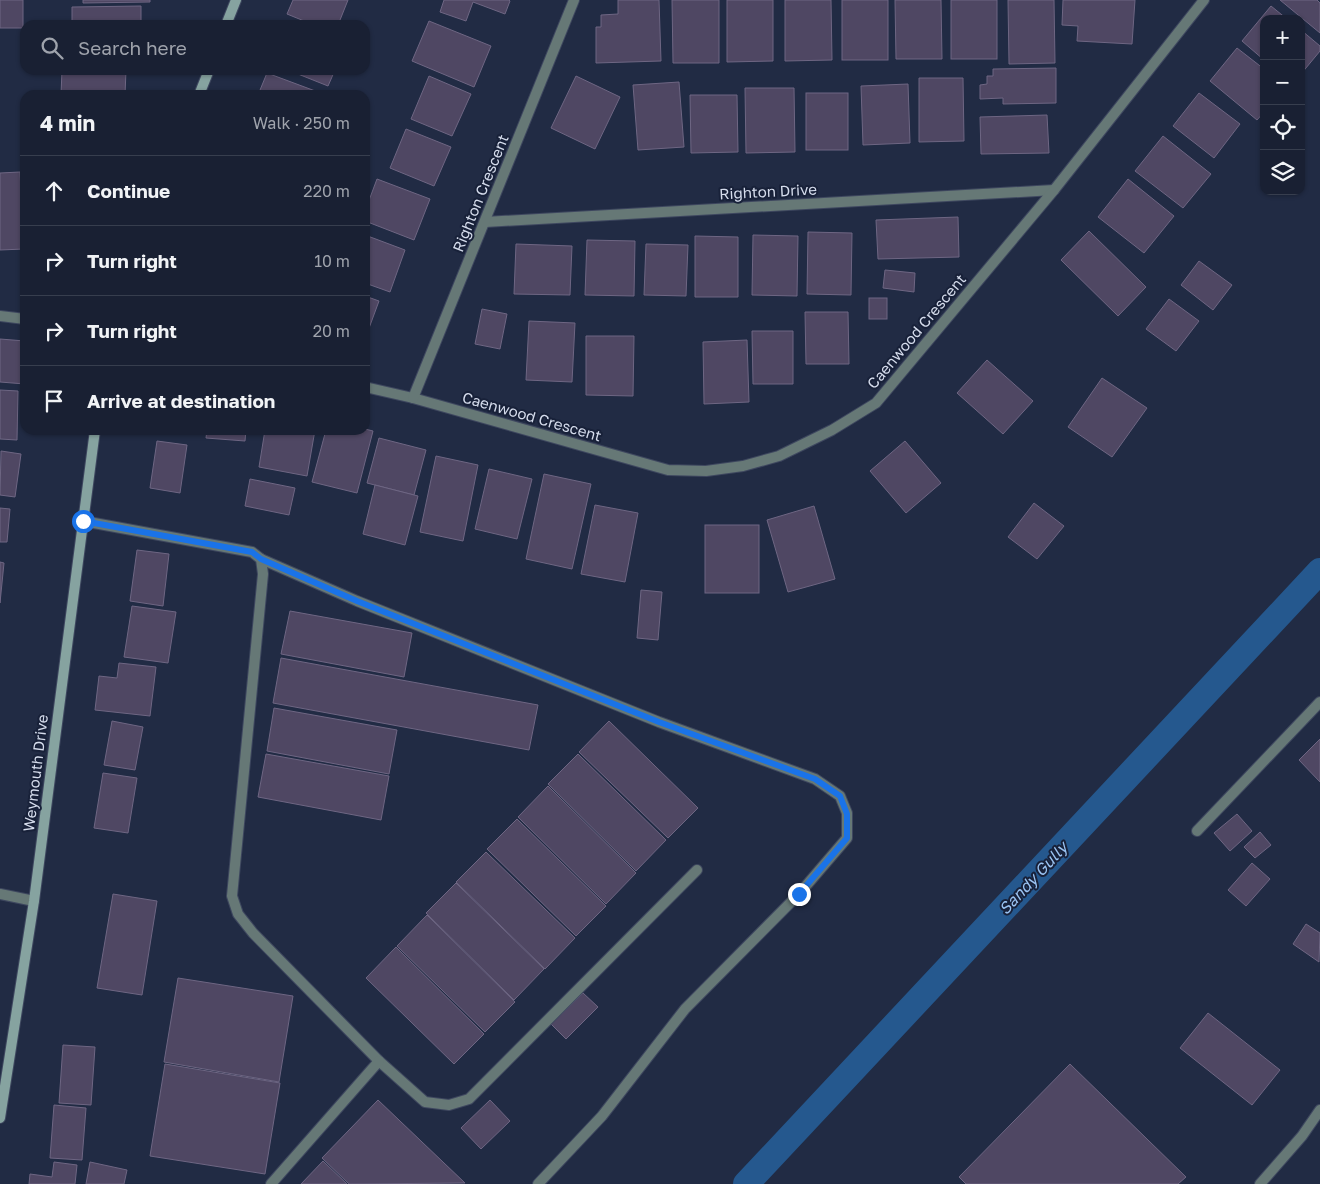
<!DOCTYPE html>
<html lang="en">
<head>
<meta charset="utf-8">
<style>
  body { margin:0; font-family:"Golos Text",sans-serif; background:#262d3f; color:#f1f3f6 }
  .controls { position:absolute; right:15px; top:15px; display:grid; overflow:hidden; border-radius:10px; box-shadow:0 1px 4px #0004 }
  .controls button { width:45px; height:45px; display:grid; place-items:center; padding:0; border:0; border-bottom:1px solid #373e4e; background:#192033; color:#f1f3f6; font:25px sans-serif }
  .stop { position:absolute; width:15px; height:15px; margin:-11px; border:4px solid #1a73e8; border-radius:50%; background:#fff }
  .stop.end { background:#1a73e8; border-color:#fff; box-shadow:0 1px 5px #0008 }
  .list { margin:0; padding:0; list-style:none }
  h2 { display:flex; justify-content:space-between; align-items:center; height:65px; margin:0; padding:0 20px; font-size:21px }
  h2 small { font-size:16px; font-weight:400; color:#9fa3ac }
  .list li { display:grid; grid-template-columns:32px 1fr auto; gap:15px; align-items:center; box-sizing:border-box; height:70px; padding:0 20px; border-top:1px solid #373e4e }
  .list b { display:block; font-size:19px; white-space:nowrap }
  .list em { font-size:16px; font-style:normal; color:#9fa3ac }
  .icon { flex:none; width:28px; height:28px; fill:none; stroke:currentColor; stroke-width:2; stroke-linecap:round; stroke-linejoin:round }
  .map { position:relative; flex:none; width:1320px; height:1184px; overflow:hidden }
  .search { position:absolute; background:#192033; box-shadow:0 1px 4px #0004; left:20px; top:20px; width:350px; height:55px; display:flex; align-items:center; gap:12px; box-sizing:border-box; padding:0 18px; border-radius:15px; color:#9fa3ac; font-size:19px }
  .panel { position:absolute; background:#192033; box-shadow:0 1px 4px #0004; left:20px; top:90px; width:350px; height:345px; border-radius:15px }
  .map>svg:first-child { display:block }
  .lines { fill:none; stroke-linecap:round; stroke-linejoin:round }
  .canal { stroke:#25588e; stroke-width:26 }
  .building { fill:#4f4763; stroke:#6e6683 }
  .lane-casing { stroke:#3e475f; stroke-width:12 }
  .street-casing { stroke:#3e475f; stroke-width:12 }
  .secondary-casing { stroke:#3e475f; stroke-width:12 }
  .lane { stroke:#667876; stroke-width:10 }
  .street { stroke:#667876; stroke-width:10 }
  .secondary { stroke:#86a3a0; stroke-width:10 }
  .route { stroke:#1a73e8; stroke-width:6 }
  .labels { text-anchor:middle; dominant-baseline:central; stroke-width:4; stroke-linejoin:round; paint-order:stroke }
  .street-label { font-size:15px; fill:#d5dcec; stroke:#182139 }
  .water-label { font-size:16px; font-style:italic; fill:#9ac3f2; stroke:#182139 }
</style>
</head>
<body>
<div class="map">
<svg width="1320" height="1184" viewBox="0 0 1320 1184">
  <rect width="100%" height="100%" fill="#212b44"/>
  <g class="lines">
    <!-- canal -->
    <path class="canal" d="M 746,1184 L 1320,571"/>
  </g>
  <!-- building -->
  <g class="building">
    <rect x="0" y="0" width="23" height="28"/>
    <path d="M 83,0 L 150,0 L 150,2 L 83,3 Z"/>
    <path d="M 293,0 L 348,0 L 338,25 L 314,25 L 287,14 Z"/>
    <path d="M 444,0 L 509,0 L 510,1 L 505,14 L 473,2 L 466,21 L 440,12 Z"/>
    <path d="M 618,0 L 659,0 L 661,61 L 596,63 L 596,27 L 601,27 L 601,15 L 618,14 Z"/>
    <path d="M 672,0 L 719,0 L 719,63 L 673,63 Z"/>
    <path d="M 727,0 L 773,0 L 773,61 L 727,62 Z"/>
    <path d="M 785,0 L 831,0 L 832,60 L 785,61 Z"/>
    <rect x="842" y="0" width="46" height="60"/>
    <path d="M 895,0 L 941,0 L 942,59 L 896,59 Z"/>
    <rect x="951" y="0" width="46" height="59"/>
    <path d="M 1008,0 L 1054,0 L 1055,63 L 1009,64 Z"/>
    <path d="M 1063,0 L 1135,0 L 1132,44 L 1077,41 L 1078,26 L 1062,25 Z"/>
    <path d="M 1280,0 L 1317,0 L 1320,3 L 1320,33 Z"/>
    <path d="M 141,6 L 141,25 L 72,25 L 72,7 Z"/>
    <path d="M 1271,6 L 1287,19 L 1264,19 L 1264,60 L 1242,41 Z"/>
    <path d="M 429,21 L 491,46 L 474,87 L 412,61 Z"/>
    <path d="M 1301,30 L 1320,46 L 1320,51 L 1301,74 Z"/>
    <path d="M 1237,48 L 1264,69 L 1264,112 L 1257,120 L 1210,81 Z"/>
    <path d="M 1056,68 L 1056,103 L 1003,104 L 1003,98 L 980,99 L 980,85 L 987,84 L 987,76 L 993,76 L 993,69 Z"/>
    <path d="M 62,70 L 126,70 L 125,95 L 61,95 Z"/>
    <path d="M 288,70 L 335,70 L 328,86 Z"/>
    <path d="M 267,73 L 326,95 L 258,95 Z"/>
    <path d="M 429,76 L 471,94 L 452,136 L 411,119 Z"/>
    <path d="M 576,76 L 620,97 L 595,149 L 551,128 Z"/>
    <path d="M 919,78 L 963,78 L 964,141 L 919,142 Z"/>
    <path d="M 679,82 L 684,147 L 638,150 L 633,85 Z"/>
    <path d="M 908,84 L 910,143 L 863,145 L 861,86 Z"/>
    <path d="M 745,88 L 794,88 L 795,152 L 746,153 Z"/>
    <rect x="806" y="93" width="42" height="57"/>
    <path d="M 1199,93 L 1240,124 L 1214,158 L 1173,126 Z"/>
    <path d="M 690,95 L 737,95 L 738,152 L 691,153 Z"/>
    <path d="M 1047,115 L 1049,153 L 981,154 L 980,117 Z"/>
    <path d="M 406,129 L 451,147 L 434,186 L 390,168 Z"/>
    <path d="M 1163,136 L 1211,174 L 1183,208 L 1135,171 Z"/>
    <path d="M 20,172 L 24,249 L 0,250 L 0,173 Z"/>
    <path d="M 377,179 L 430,199 L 414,240 L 365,221 L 365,211 Z"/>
    <path d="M 1128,179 L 1174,216 L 1144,253 L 1098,217 Z"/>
    <path d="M 958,217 L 959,257 L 878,259 L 876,220 Z"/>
    <path d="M 1089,231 L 1146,287 L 1118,316 L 1061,260 Z"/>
    <path d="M 808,232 L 852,233 L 851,295 L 807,294 Z"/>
    <path d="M 365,235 L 405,250 L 390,292 L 365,283 Z"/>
    <path d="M 753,235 L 798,236 L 797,296 L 752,295 Z"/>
    <path d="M 695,236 L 738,237 L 738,297 L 695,297 Z"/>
    <path d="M 587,240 L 635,241 L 634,296 L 585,295 Z"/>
    <path d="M 516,244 L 572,246 L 570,295 L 514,294 Z"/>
    <path d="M 646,244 L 688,245 L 686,296 L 644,295 Z"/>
    <path d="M 1199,261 L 1232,285 L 1213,310 L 1181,285 Z"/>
    <path d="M 885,270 L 915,273 L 914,292 L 883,288 Z"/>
    <path d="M 365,296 L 379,301 L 365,339 Z"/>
    <rect x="869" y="298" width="18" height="21"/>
    <path d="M 1169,299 L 1199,321 L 1176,351 L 1146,329 Z"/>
    <path d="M 482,309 L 507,314 L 500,349 L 475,344 Z"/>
    <path d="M 805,312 L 848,312 L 849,364 L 806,364 Z"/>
    <path d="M 529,321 L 575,323 L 572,382 L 526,380 Z"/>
    <path d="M 752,331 L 793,331 L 793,384 L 753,384 Z"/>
    <path d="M 586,336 L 634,336 L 633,396 L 586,395 Z"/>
    <path d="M 0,339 L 25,341 L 25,384 L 0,382 Z"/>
    <path d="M 747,340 L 749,402 L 704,404 L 703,342 Z"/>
    <path d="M 987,360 L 1033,401 L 1003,434 L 957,393 Z"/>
    <path d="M 1102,378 L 1147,408 L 1112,457 L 1068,427 Z"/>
    <path d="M 0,390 L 18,391 L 17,440 L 0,439 Z"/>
    <path d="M 365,429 L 373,431 L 357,493 L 312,482 L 326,430 Z"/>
    <path d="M 163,430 L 195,430 L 195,434 Z"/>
    <path d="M 207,430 L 246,430 L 245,441 L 206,438 Z"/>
    <path d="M 265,430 L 315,430 L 307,476 L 259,467 Z"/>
    <path d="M 379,438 L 426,450 L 414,495 L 367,483 Z"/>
    <path d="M 157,441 L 187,445 L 180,493 L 150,488 Z"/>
    <path d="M 905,441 L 941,483 L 906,513 L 870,471 Z"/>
    <path d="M 1,451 L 21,454 L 15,497 L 0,495 Z"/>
    <path d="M 436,456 L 478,465 L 463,541 L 420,532 Z"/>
    <path d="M 489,469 L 532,479 L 517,539 L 475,529 Z"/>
    <path d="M 544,474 L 591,484 L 572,569 L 526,559 Z"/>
    <path d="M 250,479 L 295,488 L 289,515 L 245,506 Z"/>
    <path d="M 375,485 L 418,496 L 405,545 L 363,534 Z"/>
    <path d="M 1034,503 L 1064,526 L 1037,559 L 1008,537 Z"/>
    <path d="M 595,505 L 638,513 L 625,582 L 581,574 Z"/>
    <path d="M 814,506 L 835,579 L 788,592 L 767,520 Z"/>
    <path d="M 0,508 L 10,509 L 7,542 L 0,542 Z"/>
    <rect x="705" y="525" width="54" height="68"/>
    <path d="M 137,550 L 169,554 L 163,606 L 130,601 Z"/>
    <path d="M 0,562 L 4,563 L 0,603 Z"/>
    <path d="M 641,590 L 662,592 L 658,640 L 637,638 Z"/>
    <path d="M 132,606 L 176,612 L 168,663 L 124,657 Z"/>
    <path d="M 290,611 L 412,633 L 404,677 L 281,654 Z"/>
    <path d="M 281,658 L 538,705 L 529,750 L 273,703 Z"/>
    <path d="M 119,663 L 156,667 L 150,716 L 95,710 L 99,676 L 117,678 Z"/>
    <path d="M 274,708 L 397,730 L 389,774 L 267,751 Z"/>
    <path d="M 112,721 L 143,727 L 135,770 L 104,765 Z"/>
    <path d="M 609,721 L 698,808 L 668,838 L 579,752 Z"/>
    <path d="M 1320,739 L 1320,782 L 1299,760 Z"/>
    <path d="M 266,754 L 389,776 L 381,820 L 258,797 Z"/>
    <path d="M 578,754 L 666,840 L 636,871 L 548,784 Z"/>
    <path d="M 103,773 L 137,778 L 128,833 L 94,828 Z"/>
    <path d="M 548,786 L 636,873 L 606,904 L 518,817 Z"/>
    <path d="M 1237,814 L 1252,831 L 1230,851 L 1214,833 Z"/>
    <path d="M 517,819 L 606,906 L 576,936 L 487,849 Z"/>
    <path d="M 1260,832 L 1271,845 L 1255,858 L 1244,847 Z"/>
    <path d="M 486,852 L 575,938 L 545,969 L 456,882 Z"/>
    <path d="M 1252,863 L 1270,879 L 1246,906 L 1228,890 Z"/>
    <path d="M 456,883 L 544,969 L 514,1000 L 426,913 Z"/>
    <path d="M 113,894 L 157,901 L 142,995 L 97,988 Z"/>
    <path d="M 427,915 L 515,1002 L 485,1032 L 397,946 Z"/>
    <path d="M 1306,924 L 1320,933 L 1319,962 L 1293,944 Z"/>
    <path d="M 396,947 L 484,1034 L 454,1064 L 366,978 Z"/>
    <path d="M 178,978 L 293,996 L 279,1082 L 164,1062 Z"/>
    <path d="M 583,993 L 598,1007 L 566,1039 L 551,1024 Z"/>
    <path d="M 1208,1013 L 1280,1070 L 1252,1105 L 1180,1048 Z"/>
    <path d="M 63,1045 L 95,1047 L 91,1105 L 59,1103 Z"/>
    <path d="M 165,1064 L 280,1083 L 265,1174 L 150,1156 Z"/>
    <path d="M 1070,1064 L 1186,1177 L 1178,1184 L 966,1184 L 959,1177 Z"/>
    <path d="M 378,1100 L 465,1183 L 349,1184 L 322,1158 Z"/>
    <path d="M 490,1100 L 510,1121 L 481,1149 L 461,1128 Z"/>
    <path d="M 54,1105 L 86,1108 L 82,1160 L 50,1158 Z"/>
    <path d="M 323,1161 L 347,1184 L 301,1184 Z"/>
    <path d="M 54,1162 L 77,1165 L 75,1184 L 29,1184 L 30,1174 L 52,1177 Z"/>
    <path d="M 90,1162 L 127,1170 L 124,1184 L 86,1184 Z"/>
  </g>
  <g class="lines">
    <!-- lane casing -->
    <g class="lane-casing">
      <g id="lane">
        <path d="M 83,521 L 252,552 L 261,559 L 263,574 L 232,896 L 238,914 L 253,933 L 379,1061 L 425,1102 L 449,1105 L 469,1099 L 697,870"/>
        <path d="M 261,559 L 357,601 L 659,722 L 815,779 L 840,796 L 847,813 L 847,838 L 799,894 L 685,1009 L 602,1116 L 538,1184"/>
        <path d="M 271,1184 L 379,1061"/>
      </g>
    </g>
    <!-- street casing -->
    <g class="street-casing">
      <g id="street">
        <path d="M 485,222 L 1054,190"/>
        <path d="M 0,316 L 25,319"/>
        <path d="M 365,387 L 413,398 L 668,470 L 706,471 L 743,466 L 779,456 L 832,430 L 876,403 L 1054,190 L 1204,0"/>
        <path d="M 413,398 L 574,0"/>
        <path d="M 1197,831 L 1320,702"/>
        <path d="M 0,894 L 34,901"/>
        <path d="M 1260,1184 L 1302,1136 L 1320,1110"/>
      </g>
    </g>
    <!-- secondary casing -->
    <g class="secondary-casing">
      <g id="secondary">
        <path d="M 226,25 L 236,0"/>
        <path d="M 199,95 L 209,70"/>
        <path d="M 0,1118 L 34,901 L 95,430"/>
      </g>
    </g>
    <!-- lane -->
    <use href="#lane" class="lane"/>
    <!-- street -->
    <use href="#street" class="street"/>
    <!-- secondary -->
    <use href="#secondary" class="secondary"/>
  </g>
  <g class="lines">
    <!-- route -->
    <path class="route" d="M 83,521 L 252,552 L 261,559 L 357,601 L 659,722 L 815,779 L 840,796 L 847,814 L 847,838 L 799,894"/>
  </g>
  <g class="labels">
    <!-- street labels -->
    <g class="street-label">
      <text transform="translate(768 191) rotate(-3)">Righton Drive</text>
      <text transform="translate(480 193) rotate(-68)">Righton Crescent</text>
      <text transform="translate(916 331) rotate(-50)">Caenwood Crescent</text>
      <text transform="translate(532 416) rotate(16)">Caenwood Crescent</text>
      <text transform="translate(35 773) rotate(-83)">Weymouth Drive</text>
    </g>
    <!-- water labels -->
    <g class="water-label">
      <text transform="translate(1033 878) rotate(-47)">Sandy Gully</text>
    </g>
  </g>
</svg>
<div class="controls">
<button>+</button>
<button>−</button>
<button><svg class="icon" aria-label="locate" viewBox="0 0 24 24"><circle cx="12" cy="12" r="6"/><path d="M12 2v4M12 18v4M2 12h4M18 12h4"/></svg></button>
<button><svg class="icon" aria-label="layers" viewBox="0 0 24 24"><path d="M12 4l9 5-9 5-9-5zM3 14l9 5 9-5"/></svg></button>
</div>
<div class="stop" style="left:83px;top:521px"></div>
<div class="stop end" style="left:799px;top:894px"></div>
<div class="search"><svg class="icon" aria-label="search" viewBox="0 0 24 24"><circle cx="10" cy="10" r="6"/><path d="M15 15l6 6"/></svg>Search here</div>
<section class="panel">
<h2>4 min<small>Walk · 250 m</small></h2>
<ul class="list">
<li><svg class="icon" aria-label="ahead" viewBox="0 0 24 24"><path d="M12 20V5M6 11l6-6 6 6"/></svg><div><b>Continue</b></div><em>220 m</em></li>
<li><svg class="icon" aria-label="right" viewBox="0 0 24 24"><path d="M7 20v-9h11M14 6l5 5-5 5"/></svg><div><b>Turn right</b></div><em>10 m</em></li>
<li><svg class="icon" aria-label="right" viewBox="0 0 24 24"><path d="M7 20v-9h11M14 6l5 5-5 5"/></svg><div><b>Turn right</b></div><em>20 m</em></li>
<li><svg class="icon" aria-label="arrive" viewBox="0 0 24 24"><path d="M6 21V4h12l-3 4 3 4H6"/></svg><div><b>Arrive at destination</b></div></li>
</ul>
</section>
</div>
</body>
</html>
